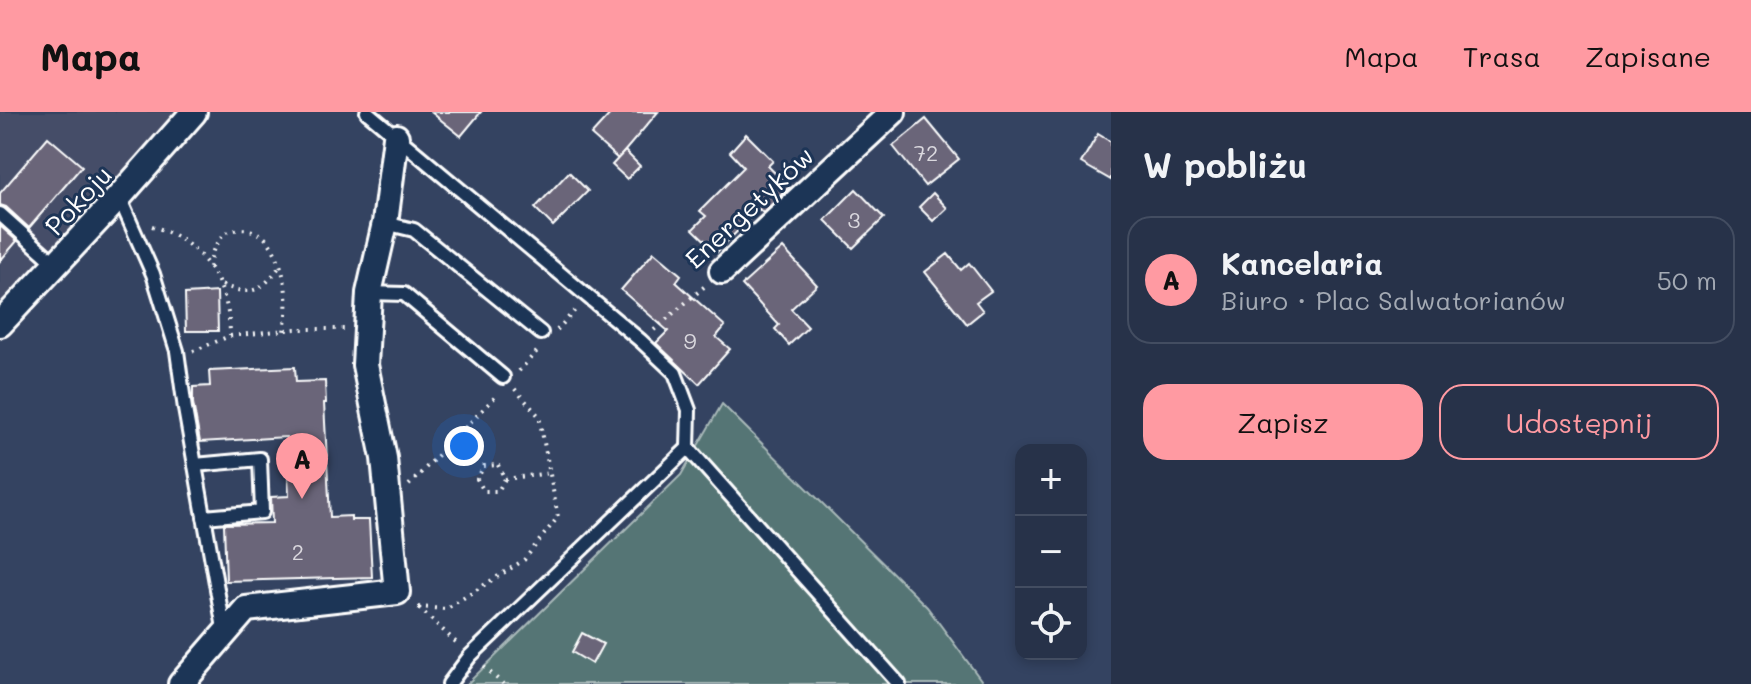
<!DOCTYPE html>
<html lang="pl">
<head>
<meta charset="utf-8">
<style>
  body { margin:0; font-family:Mali,sans-serif; background:#2f3a50; color:#f1f3f6 }
  .controls { position:absolute; right:24px; bottom:24px; display:grid; overflow:hidden; border-radius:16px; box-shadow:0 4px 12px #0003 }
  .controls button { width:72px; height:72px; display:grid; place-items:center; padding:0; border:0; border-bottom:2px solid #434d61; background:#273249; color:#f1f3f6; font:40px sans-serif }
  .you { position:absolute; left:464px; top:334px; width:28px; height:28px; margin:-20px; border:6px solid #fff; border-radius:50%; background:#1a73e8; box-shadow:0 0 0 12px #1a73e833 }
  .badge { display:grid; place-items:center; width:52px; height:52px; border-radius:50%; background:#ff9aa2; color:#111; font-size:26px; font-weight:700 }
  .pin { position:absolute; translate:-50% -66px; filter:drop-shadow(0 2px 4px #0008) }
  .pin::after { content:''; position:absolute; top:42px; width:28px; height:24px; background:inherit; clip-path:polygon(0 0,100% 0,50% 100%) }
  .list { margin:0; padding:0; list-style:none }
  h2 { display:flex; justify-content:space-between; align-items:center; height:104px; margin:0; padding:0 32px; font-size:34px }
  h2 small { font-size:26px; font-weight:400; color:#a4aab4 }
  .list li { display:grid; grid-template-columns:52px 1fr auto; gap:24px; align-items:center; box-sizing:border-box; height:128px; margin:0 16px 16px; padding:0 16px; border:2px solid #434d61; border-radius:24px }
  .list b { display:block; font-size:30px; white-space:nowrap }
  .list p { margin:0; font-size:26px; white-space:nowrap; color:#a4aab4 }
  .list em { font-size:26px; font-style:normal; color:#a4aab4 }
  .actions { display:flex; gap:16px; padding:24px 32px }
  .actions a { flex:1; padding:18px 0; border:2px solid #ff9aa2; border-radius:24px; text-align:center; font-size:28px; color:#ff9aa2 }
  .actions .main { background:#ff9aa2; color:#111 }
  .icon { flex:none; width:44px; height:44px; fill:none; stroke:currentColor; stroke-width:2; stroke-linecap:round; stroke-linejoin:round }
  .map { position:relative; flex:none; width:1111px; height:572px; overflow:hidden }
  header { display:flex; align-items:center; gap:48px; box-sizing:border-box; height:112px; padding:0 40px; background:#ff9aa2; color:#111 }
  header strong { font-size:38px }
  nav { display:flex; gap:44px; margin-inline-start:auto; font-size:28px }
  main { display:flex }
  aside { flex:1; background:#273249 }
  .map>svg:first-child { display:block }
  .built { fill:#444d68 }
  .green { fill:#547474; stroke:#aababa; stroke-width:2 }
  .building { fill:#6b6579; stroke:#fff; stroke-width:2 }
  .lines { fill:none; stroke-linecap:round; stroke-linejoin:round }
  .lane-casing { stroke:#fff; stroke-width:18 }
  .street-casing { stroke:#fff; stroke-width:30 }
  .path { stroke:#fff; stroke-width:4; stroke-dasharray:2 6; stroke-linecap:butt }
  .lane { stroke:#1d3557; stroke-width:12 }
  .street { stroke:#1d3557; stroke-width:24 }
  .labels { text-anchor:middle; dominant-baseline:central; stroke-width:6; stroke-linejoin:round; paint-order:stroke }
  .number-label { font-size:22px; fill:#dad8de }
  .street-label { font-size:26px; fill:#fff; stroke:#1d3557 }
</style>
</head>
<body>
<header>
<strong>Mapa</strong>
<nav><a>Mapa</a><a>Trasa</a><a>Zapisane</a></nav>
</header>
<main>
<div class="map">
<svg width="1111" height="572" viewBox="0 0 1111 572">
  <rect width="100%" height="100%" fill="#344361"/>
  <filter id="ink" filterUnits="userSpaceOnUse"><feTurbulence type="fractalNoise" baseFrequency=".0125" numOctaves="2"/><feDisplacementMap in="SourceGraphic" scale="16" xChannelSelector="R" yChannelSelector="G"/><feConvolveMatrix kernelMatrix="1 2 1 2 8 2 1 2 1" color-interpolation-filters="sRGB"/></filter>
  <g filter="url(#ink)">
    <!-- built -->
    <path class="built" d="M 0,0 L 179,0 L 0,191 Z"/>
    <!-- green -->
    <path class="green" d="M 722,292 L 927,495 L 984,572 L 467,572 L 681,363 Z"/>
    <!-- building -->
    <g class="building">
      <path d="M 431,0 L 481,0 L 461,24 Z"/>
      <path d="M 612,0 L 658,0 L 618,47 L 591,23 Z"/>
      <path d="M 926,7 L 959,47 L 925,74 L 893,34 Z"/>
      <path d="M 746,22 L 773,49 L 768,54 L 789,75 L 763,101 L 759,97 L 717,140 L 693,117 L 706,104 L 700,99 L 744,55 L 730,40 Z"/>
      <path d="M 1098,22 L 1111,30 L 1111,68 L 1081,51 Z"/>
      <path d="M 48,25 L 82,54 L 29,116 L 6,95 L 0,93 L 0,81 Z"/>
      <path d="M 625,39 L 640,54 L 627,67 L 612,53 Z"/>
      <path d="M 569,60 L 588,79 L 553,114 L 535,96 Z"/>
      <path d="M 856,77 L 884,106 L 853,136 L 825,108 Z"/>
      <path d="M 933,81 L 947,96 L 933,109 L 919,95 Z"/>
      <path d="M 0,114 L 17,129 L 0,149 Z"/>
      <path d="M 783,136 L 817,173 L 791,197 L 808,215 L 789,233 L 775,217 L 779,213 L 742,173 Z"/>
      <path d="M 654,140 L 681,163 L 676,170 L 725,214 L 716,225 L 730,237 L 699,272 L 656,231 L 668,219 L 621,178 Z"/>
      <path d="M 948,142 L 961,158 L 969,151 L 991,179 L 976,190 L 983,199 L 967,212 L 925,160 Z"/>
      <path d="M 217,180 L 218,219 L 186,219 L 185,182 Z"/>
      <path d="M 295,255 L 296,270 L 325,269 L 326,291 L 324,291 L 330,405 L 351,404 L 351,408 L 369,408 L 372,465 L 226,469 L 224,412 L 272,411 L 271,385 L 289,384 L 286,325 L 200,330 L 193,291 L 193,275 L 210,274 L 209,259 Z"/>
      <path d="M 582,521 L 603,532 L 592,552 L 572,540 Z"/>
    </g>
    <g class="lines">
      <!-- lane casing -->
      <g class="lane-casing">
        <g id="lane">
          <path d="M 367,0 L 641,229 L 675,261 L 689,298 L 688,336 L 899,572"/>
          <path d="M 119,85 L 153,162 L 177,239 L 185,297 L 225,522"/>
          <path d="M 0,102 L 56,152"/>
          <path d="M 385,111 L 414,118 L 541,221"/>
          <path d="M 369,181 L 404,182 L 503,265"/>
          <path d="M 195,353 L 260,347 L 262,400 L 204,405"/>
          <path d="M 449,572 L 470,544 L 688,336"/>
        </g>
      </g>
      <!-- street casing -->
      <g class="street-casing">
        <g id="street">
          <path d="M 722,159 L 893,0"/>
          <path d="M 0,212 L 119,85 L 194,0"/>
          <path d="M 181,572 L 246,497 L 397,480 L 384,346 L 365,253 L 369,181 L 385,111 L 396,25"/>
        </g>
      </g>
      <!-- path -->
      <g class="path">
        <path d="M 152,114 C 202,129 230,173 230,224"/>
        <path d="M 209,155 C 211,147 212,138 217,131 C 229,111 258,114 270,132 C 287,159 289,189 284,219"/>
        <path d="M 222,173 C 252,185 262,179 280,154"/>
        <path d="M 557,218 L 578,195"/>
        <path d="M 654,218 L 705,174"/>
        <path d="M 193,239 L 230,224 L 295,217 L 345,217"/>
        <path d="M 519,259 L 540,236"/>
        <path d="M 498,353 L 505,367 L 498,379 L 484,379 L 477,367 L 484,354 Z"/>
        <path d="M 505,367 L 550,361"/>
        <path d="M 409,373 L 498,282"/>
        <path d="M 418,495 L 446,497 L 524,448 L 558,405 L 539,304 L 513,275"/>
        <path d="M 419,496 L 459,533"/>
        <path d="M 484,555 L 503,572"/>
      </g>
      <!-- lane -->
      <use href="#lane" class="lane"/>
      <!-- street -->
      <use href="#street" class="street"/>
    </g>
  </g>
  <g class="labels">
    <!-- number labels -->
    <g class="number-label">
      <text x="926" y="40">72</text>
      <text x="854" y="107">3</text>
      <text x="690" y="228">9</text>
      <text x="298" y="439">2</text>
    </g>
    <!-- street labels -->
    <g class="street-label">
      <text transform="translate(78 88) rotate(-47)">Pokoju</text>
      <text transform="translate(749 95) rotate(-43)">Energetyków</text>
    </g>
  </g>
</svg>
<div class="controls">
<button>+</button>
<button>−</button>
<button><svg class="icon" aria-label="locate" viewBox="0 0 24 24"><circle cx="12" cy="12" r="6"/><path d="M12 2v4M12 18v4M2 12h4M18 12h4"/></svg></button>
</div>
<div class="you"></div>
<div class="pin badge" style="left:302px;top:387px">A</div>
</div>
<aside>
<h2>W pobliżu<small></small></h2>
<ul class="list">
<li><span class="badge">A</span><div><b>Kancelaria</b><p>Biuro · Plac Salwatorianów</p></div><em>50 m</em></li>
</ul>
<div class="actions"><a class="main">Zapisz</a><a>Udostępnij</a></div>
</aside>
</main>
</body>
</html>
